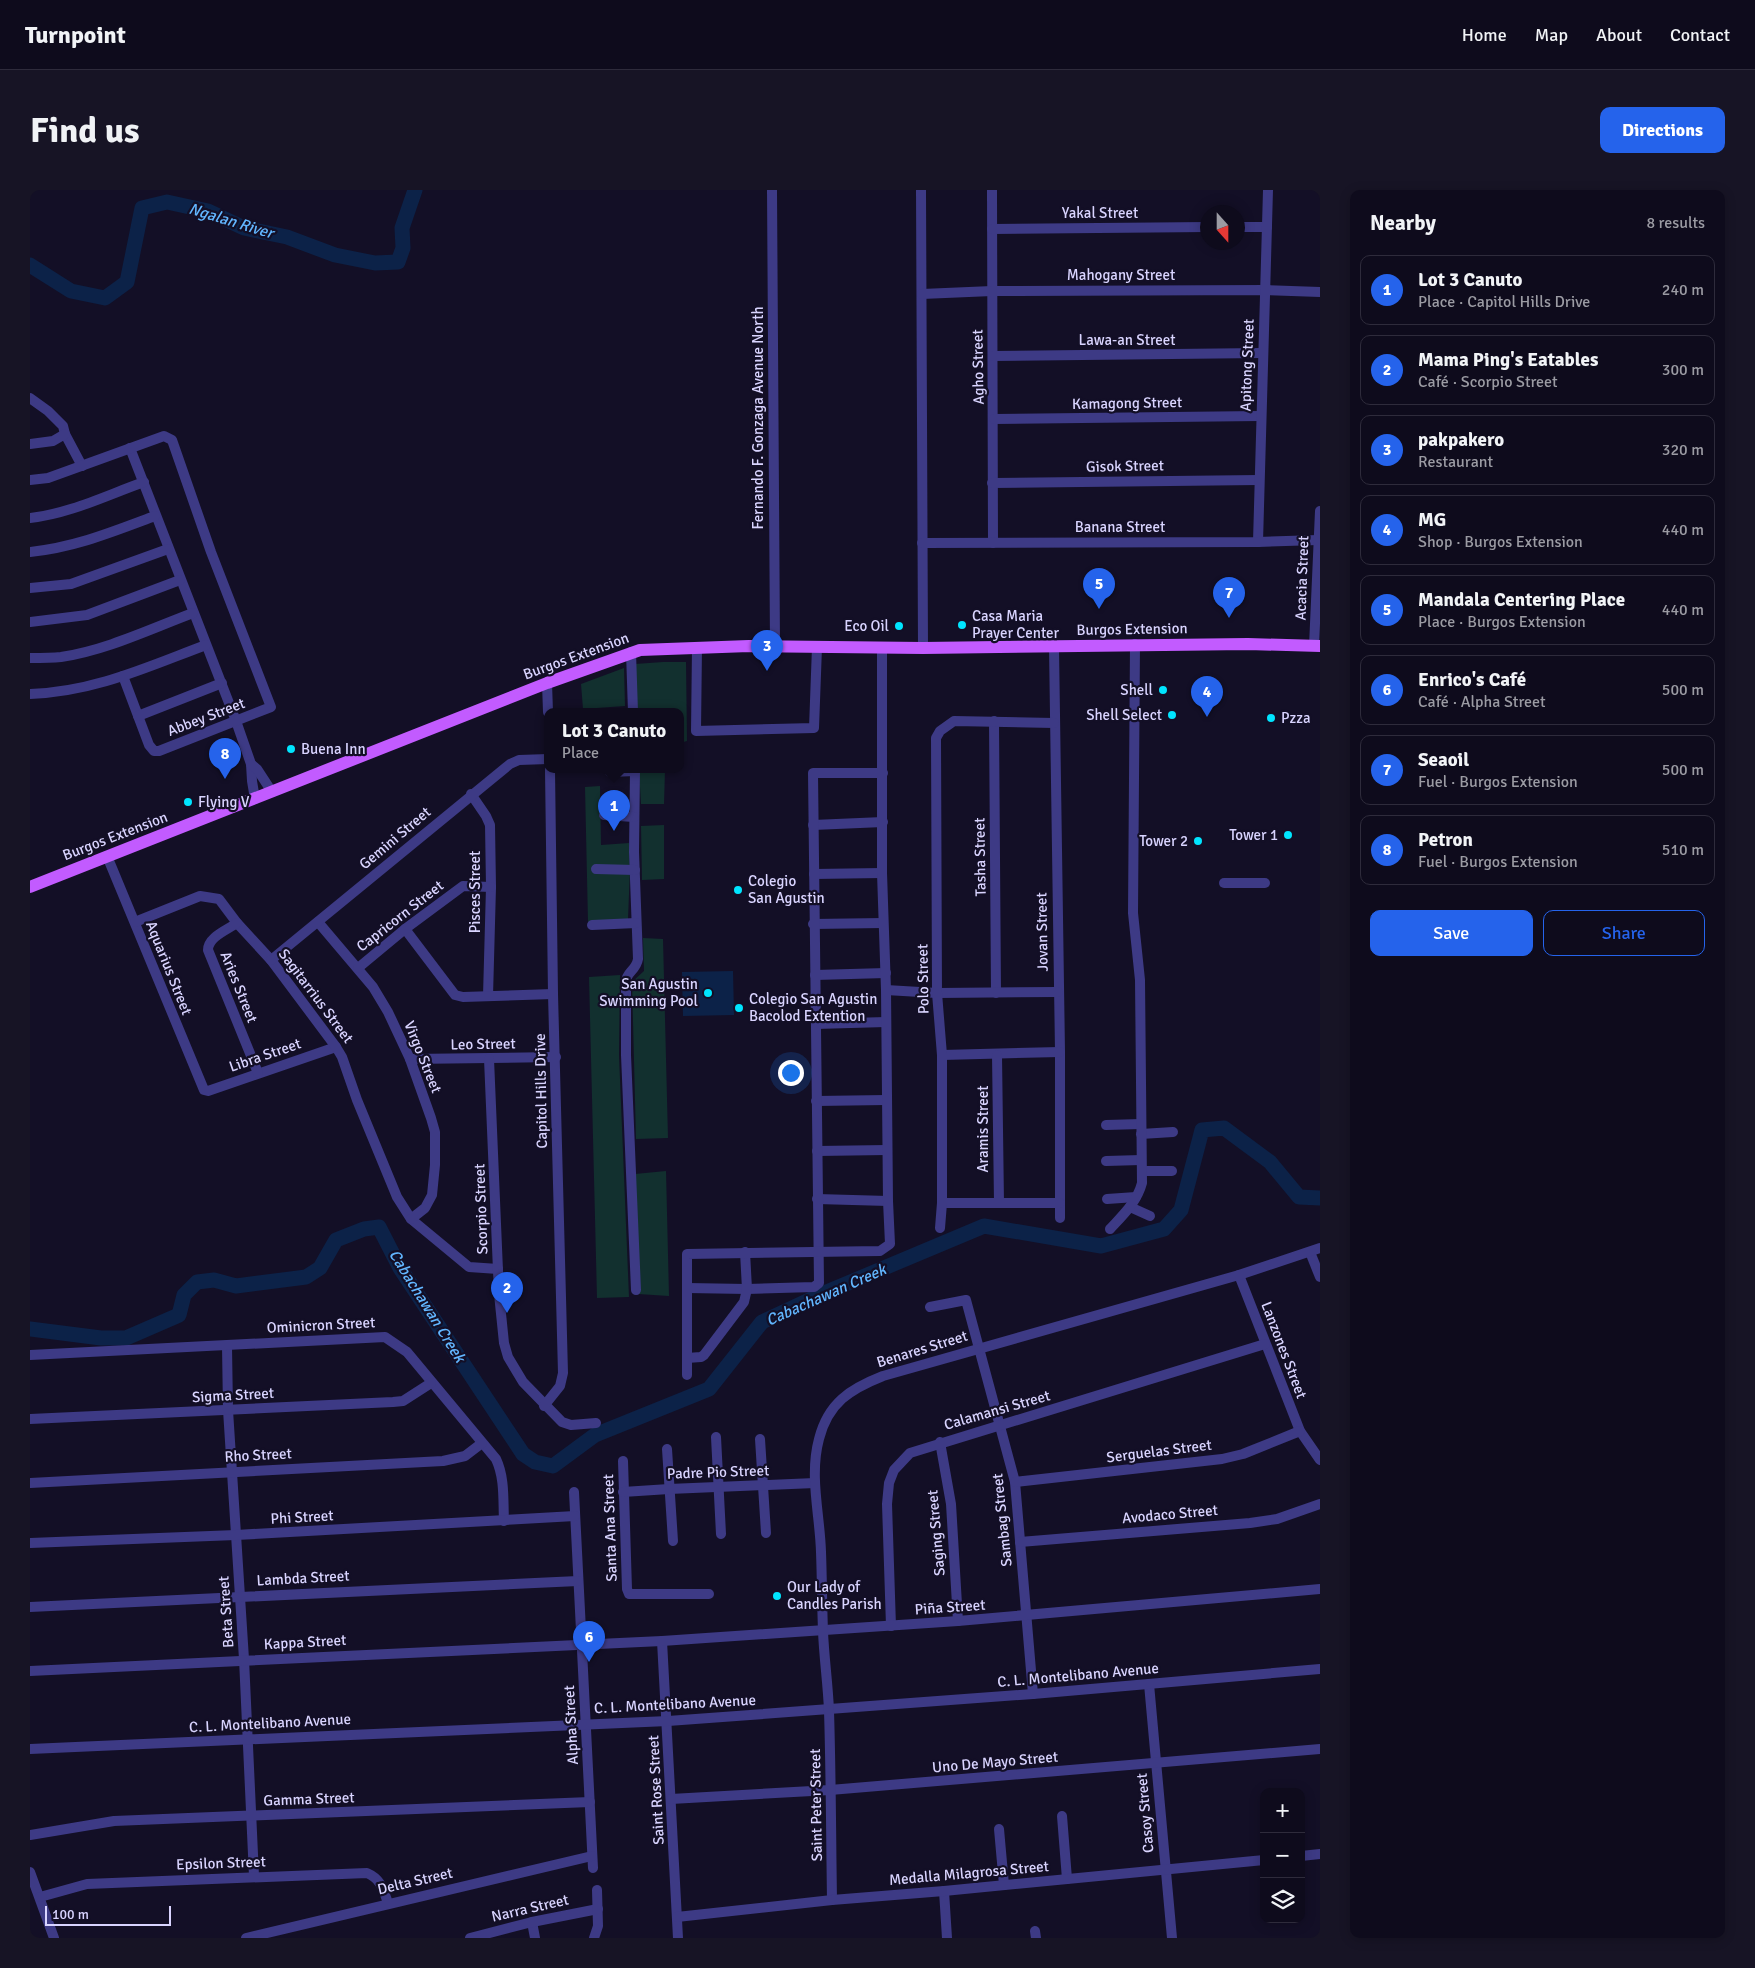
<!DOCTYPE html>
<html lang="en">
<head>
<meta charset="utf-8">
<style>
  body { margin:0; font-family:Signika,sans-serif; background:#171425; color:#f1f3f6 }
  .controls { position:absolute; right:15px; bottom:15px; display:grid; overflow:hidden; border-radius:10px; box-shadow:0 2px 12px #0003 }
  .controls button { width:45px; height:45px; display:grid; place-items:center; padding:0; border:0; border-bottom:1px solid #2e2b3b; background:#0e0b1c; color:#f1f3f6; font:25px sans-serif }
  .compass { position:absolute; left:1170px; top:15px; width:45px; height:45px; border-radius:50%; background:#0e0b1c; box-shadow:0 2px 12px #0003; rotate:159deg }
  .scale { position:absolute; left:15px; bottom:12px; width:126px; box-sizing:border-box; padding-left:5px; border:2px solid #d9d4ff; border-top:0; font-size:14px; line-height:18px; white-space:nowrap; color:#d9d4ff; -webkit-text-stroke:4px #130f26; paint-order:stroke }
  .you { position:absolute; left:760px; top:882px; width:18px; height:18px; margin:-12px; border:4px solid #fff; border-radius:50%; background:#1a73e8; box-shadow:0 0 0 8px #1a73e833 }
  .badge { display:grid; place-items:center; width:32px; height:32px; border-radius:50%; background:#2563eb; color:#fff; font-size:16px; font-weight:700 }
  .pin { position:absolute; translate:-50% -41px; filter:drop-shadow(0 1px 2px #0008) }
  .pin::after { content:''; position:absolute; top:26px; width:18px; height:15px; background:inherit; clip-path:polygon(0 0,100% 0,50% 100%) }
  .popup { position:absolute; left:514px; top:518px; width:140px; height:65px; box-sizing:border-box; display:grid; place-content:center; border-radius:10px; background:#0e0b1c; filter:drop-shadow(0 1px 4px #0005); font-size:16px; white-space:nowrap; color:#9b9ba3 }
  .popup b { font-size:19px; color:#f1f3f6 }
  .popup::after { content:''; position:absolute; left:50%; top:100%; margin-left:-10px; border:10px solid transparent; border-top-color:#0e0b1c }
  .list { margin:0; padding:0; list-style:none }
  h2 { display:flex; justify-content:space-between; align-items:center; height:65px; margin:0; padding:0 20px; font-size:21px }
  h2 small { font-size:16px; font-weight:400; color:#9b9ba3 }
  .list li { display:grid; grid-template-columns:32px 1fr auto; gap:15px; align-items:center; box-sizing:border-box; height:70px; margin:0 10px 10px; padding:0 10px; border:1px solid #2e2b3b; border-radius:10px }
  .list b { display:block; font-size:19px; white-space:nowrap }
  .list p { margin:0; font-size:16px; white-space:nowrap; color:#9b9ba3 }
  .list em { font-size:16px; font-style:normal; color:#9b9ba3 }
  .actions { display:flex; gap:10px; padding:15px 20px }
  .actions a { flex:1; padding:11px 0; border:1px solid #2563eb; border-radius:10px; text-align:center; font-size:18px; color:#2563eb }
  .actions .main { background:#2563eb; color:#fff }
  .icon { flex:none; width:28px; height:28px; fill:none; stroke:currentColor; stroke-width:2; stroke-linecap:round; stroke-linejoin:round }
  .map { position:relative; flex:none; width:1290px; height:1748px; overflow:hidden; border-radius:10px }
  header { display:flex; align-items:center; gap:30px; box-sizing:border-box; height:70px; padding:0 25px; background:#0e0b1c; border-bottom:1px solid #2e2b3b }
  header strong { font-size:24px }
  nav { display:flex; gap:28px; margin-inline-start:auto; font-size:18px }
  .intro { display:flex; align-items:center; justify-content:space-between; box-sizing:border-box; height:120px; padding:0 30px }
  h1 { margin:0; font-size:35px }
  .button { padding:12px 22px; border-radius:10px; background:#2563eb; color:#fff; font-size:18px; font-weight:700 }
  main { display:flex; gap:30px; padding:0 30px }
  aside { flex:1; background:#0e0b1c; border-radius:10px; box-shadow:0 2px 12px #0003 }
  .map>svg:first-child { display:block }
  .green { fill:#12302f }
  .water { fill:#0c2248 }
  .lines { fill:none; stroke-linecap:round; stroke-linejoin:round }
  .river { stroke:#0c2248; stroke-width:15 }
  .minor { stroke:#3d3a85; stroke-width:10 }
  .major { stroke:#c25bff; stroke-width:12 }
  .poi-dot { fill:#00e5ff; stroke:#130f26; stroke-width:2 }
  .labels { text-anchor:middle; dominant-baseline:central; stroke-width:4.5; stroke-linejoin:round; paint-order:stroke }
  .street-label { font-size:15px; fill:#d9d4ff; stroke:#130f26 }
  .poi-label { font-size:15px; fill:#d9d4ff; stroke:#130f26; text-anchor:start }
  .water-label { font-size:16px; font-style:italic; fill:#62b6ff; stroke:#130f26 }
</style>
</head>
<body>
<header>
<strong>Turnpoint</strong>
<nav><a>Home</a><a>Map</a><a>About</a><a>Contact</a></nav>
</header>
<div class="intro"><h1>Find us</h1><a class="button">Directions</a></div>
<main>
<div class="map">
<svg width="1290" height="1748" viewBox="0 0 1290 1748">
  <rect width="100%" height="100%" fill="#130f26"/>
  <!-- green -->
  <g class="green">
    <path d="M 633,472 L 656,472 L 657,551 L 650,553 L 650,522 L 607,522 L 605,474 Z"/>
    <path d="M 594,478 L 595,516 L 553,519 L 551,494 Z"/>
    <path d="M 609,580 L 635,580 L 634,614 L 611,614 Z"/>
    <path d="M 570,596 L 571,655 L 599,653 L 600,679 L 598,729 L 558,732 L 555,597 Z"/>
    <path d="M 634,635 L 634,689 L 612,690 L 611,636 Z"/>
    <path d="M 613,748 L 633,749 L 638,948 L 606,949 L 602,792 L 614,781 Z"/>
    <path d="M 590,785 L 589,865 L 599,1107 L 567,1108 L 559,787 Z"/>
    <path d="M 636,981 L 639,1106 L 608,1104 L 605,984 Z"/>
  </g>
  <!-- water -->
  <path class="water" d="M 703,781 L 704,825 L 653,826 L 652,782 Z"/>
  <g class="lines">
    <!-- river -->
    <g class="river">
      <path d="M 0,75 L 41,101 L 75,108 L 97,92 L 112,18 L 137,12 L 178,21 L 214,38 L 257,47 L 305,65 L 345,73 L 368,72 L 373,58 L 372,38 L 385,0"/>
      <path d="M 0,1139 L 71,1148 L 96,1148 L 149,1125 L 154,1105 L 167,1092 L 184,1090 L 206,1096 L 276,1087 L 290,1078 L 306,1050 L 334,1039 L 349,1037 L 370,1078 L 493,1264 L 505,1272 L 523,1276 L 565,1245 L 679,1199 L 732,1132 L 792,1104 L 954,1036 L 1071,1056 L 1134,1039 L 1151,1020 L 1172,940 L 1194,938 L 1240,972 L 1269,1007 L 1290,1008"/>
    </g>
    <!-- minor -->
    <g class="minor">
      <path d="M 742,0 L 745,456"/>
      <path d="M 891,0 L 893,458"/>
      <path d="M 962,0 L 963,353"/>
      <path d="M 1208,37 L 1237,37"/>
      <path d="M 962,39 L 1178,37"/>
      <path d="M 892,104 L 962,101 L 1236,100 L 1290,102"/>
      <path d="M 963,166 L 1232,163"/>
      <path d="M 0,208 L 18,221 L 33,236 L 35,244 L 52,276"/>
      <path d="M 964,229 L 1230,226"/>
      <path d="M 0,254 L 23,251 L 35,244"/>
      <path d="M 100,258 L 206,531 L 221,574 L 222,591 L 225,609"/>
      <path d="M 0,290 L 18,288 L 134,246 L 142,250 L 181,362 L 241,517 L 129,561 L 124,561 L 119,555 L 93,486"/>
      <path d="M 962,293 L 1229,290"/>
      <path d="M 0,328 C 39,324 77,305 114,292"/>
      <path d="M 1228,352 L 1238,0"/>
      <path d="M 892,353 L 1228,352 L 1288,350"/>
      <path d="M 0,362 C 46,357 82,342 125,326"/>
      <path d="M 0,398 L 41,394 L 138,359"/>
      <path d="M 0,432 L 57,425 L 150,390"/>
      <path d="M 1284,456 L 1290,321"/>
      <path d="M 667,457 L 666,541 L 784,538 L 787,457"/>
      <path d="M 1024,457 L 1030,862 L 1030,1028"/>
      <path d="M 601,462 L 603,522"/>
      <path d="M 0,468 C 10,468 21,468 31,467 C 77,460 120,439 163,423"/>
      <path d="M 517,493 L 518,522"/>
      <path d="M 0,504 C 64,502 117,477 176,455"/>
      <path d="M 108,526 L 192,493"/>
      <path d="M 964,531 L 966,803"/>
      <path d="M 221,574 L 227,579 L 242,602"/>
      <path d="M 579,580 L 580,582 L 605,581"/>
      <path d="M 605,580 L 604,662 L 608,769 C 606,781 596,782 596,792 L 596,865 L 606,1100"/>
      <path d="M 441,604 L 456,626 L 460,635 L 461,697 L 458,806"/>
      <path d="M 574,625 L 604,627"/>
      <path d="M 783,635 L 853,632"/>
      <path d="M 77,666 L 174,900 L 178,901 L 306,857"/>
      <path d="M 566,679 L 605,680"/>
      <path d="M 784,684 L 852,683"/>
      <path d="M 1194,693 L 1235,693"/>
      <path d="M 105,732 L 170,706 L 189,709 L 207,733 L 241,770 L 306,857 L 312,867 L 327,910 L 367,1007 L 381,1029 L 439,1077 L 468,1079"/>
      <path d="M 288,732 L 343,797 L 358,822 L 380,869 L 401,928 L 405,942 L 405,975 L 402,1005 L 395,1018 L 381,1029"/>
      <path d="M 207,733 C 197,740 178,747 178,760 L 228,883"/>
      <path d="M 783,734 L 853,733"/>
      <path d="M 562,735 L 606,733"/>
      <path d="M 375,739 L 425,805 L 433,807 L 523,804"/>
      <path d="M 241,770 L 480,574 L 489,570 L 518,569"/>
      <path d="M 328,778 L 375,739 L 433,696 L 461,697"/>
      <path d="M 785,785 L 856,783"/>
      <path d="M 856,800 L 907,803 L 1028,802"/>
      <path d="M 786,834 L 856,832"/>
      <path d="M 912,865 L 1030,862"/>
      <path d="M 967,865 L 969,1013"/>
      <path d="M 380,869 L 526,867"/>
      <path d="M 459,869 L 469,1104 L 474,1153 L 478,1167 L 493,1192 L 532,1232 L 541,1235 L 566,1233"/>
      <path d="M 786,911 L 856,910"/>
      <path d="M 1076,935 L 1111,934"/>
      <path d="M 1111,944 L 1143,942"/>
      <path d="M 787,961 L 857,960"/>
      <path d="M 1076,971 L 1111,970"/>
      <path d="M 1112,981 L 1142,981"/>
      <path d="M 787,1009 L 858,1011"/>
      <path d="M 1077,1009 L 1106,1007"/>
      <path d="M 912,1013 L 1030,1013"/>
      <path d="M 1100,1017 L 1120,1026"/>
      <path d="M 910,1038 L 912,1013 L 912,865 L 907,803 L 906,548 L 910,541 L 924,531 L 1024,533"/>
      <path d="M 1080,1039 C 1093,1025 1107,1012 1112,993 L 1110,790 L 1103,723 L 1105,454"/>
      <path d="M 1280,1062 L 1290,1087"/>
      <path d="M 1209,1085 L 1270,1241 L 1290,1270"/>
      <path d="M 657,1098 L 717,1099 L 784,1097 L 789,1093 L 783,583 L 853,583"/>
      <path d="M 900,1117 L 936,1110 L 985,1292 L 1003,1504"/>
      <path d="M 197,1156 L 198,1220 L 214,1469 L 224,1686"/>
      <path d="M 0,1165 L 355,1147 L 377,1162 L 466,1269 C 475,1288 473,1310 474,1331"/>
      <path d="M 657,1168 L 671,1167 L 674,1165 L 714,1112 L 717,1099 L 715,1062"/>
      <path d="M 657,1185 L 657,1064 L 850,1061 L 860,1054 L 858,1011 L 856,800 L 852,683 L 852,458"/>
      <path d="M 514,1216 L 530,1196 L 533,1183 L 523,804 L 520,580"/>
      <path d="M 0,1229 L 363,1212 L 373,1211 L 401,1193"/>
      <path d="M 686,1247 L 691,1344"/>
      <path d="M 730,1249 L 736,1343"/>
      <path d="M 910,1252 L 921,1314 L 928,1431"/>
      <path d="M 637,1259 L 643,1351"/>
      <path d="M 593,1271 L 597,1399 L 599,1404 L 679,1404"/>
      <path d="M 985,1292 L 1192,1269 L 1213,1264 L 1270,1241"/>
      <path d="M 0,1293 L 413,1271 L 435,1266 L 452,1253"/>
      <path d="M 544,1302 L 563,1678"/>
      <path d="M 593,1302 L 639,1299 L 785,1293"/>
      <path d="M 990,1352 L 1220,1333 L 1247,1329 L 1290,1314"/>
      <path d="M 0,1353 L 206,1345 L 545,1326"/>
      <path d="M 0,1417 L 548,1391"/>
      <path d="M 861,1436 L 857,1314 L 859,1293 L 864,1280 L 880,1263 L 1235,1154"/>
      <path d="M 632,1451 L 648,1748"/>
      <path d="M 0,1481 L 632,1451 L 928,1431 L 1290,1399"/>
      <path d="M 1119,1494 L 1142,1748"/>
      <path d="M 0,1559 L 638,1531 L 1003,1504 L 1290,1479"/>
      <path d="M 641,1609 L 800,1600 L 1290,1559"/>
      <path d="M 1032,1626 L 1037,1689"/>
      <path d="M 969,1639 L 974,1695"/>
      <path d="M 0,1645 L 84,1631 L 560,1612"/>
      <path d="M 1271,1666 L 1290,1664"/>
      <path d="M 0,1682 L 24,1748"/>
      <path d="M 914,1701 L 917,1748"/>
      <path d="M 10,1707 L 57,1694 L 337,1683 C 351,1689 353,1699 358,1713"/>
      <path d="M 802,1710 C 801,1647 801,1584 799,1521 C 798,1494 794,1468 793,1441 C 792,1415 792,1388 791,1362 C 790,1325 779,1286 789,1249 C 798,1213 820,1199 853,1186 L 1209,1085 L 1290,1058"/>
      <path d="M 647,1727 L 802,1710 L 914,1701 L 1234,1670"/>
      <path d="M 502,1732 L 505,1748"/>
      <path d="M 1005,1741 L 1006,1748"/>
      <path d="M 216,1748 L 562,1666"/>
      <path d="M 440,1748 L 502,1732 L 568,1719"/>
      <path d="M 564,1748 L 568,1736 L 567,1700"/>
    </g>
    <!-- major -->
    <path class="major" d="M 0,697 L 517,493 L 610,460 L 719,456 L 893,458 L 1218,454 L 1290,456"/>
  </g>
  <!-- markers -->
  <g class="poi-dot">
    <circle cx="932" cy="435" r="5"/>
    <circle cx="869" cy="436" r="5"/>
    <circle cx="1133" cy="500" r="5"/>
    <circle cx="1142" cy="525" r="5"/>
    <circle cx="1241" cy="528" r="5"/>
    <circle cx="261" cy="559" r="5"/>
    <circle cx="158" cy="612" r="5"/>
    <circle cx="1258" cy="645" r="5"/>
    <circle cx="1168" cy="651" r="5"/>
    <circle cx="708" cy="700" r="5"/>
    <circle cx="678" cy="803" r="5"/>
    <circle cx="709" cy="818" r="5"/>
    <circle cx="747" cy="1406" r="5"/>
  </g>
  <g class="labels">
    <!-- street labels -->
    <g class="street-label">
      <text x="1070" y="23">Yakal Street</text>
      <text x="1091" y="85">Mahogany Street</text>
      <text x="1097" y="150">Lawa-an Street</text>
      <text transform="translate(1217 175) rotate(-88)">Apitong Street</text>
      <text transform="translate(948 177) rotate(-91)">Agho Street</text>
      <text transform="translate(1097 213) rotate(-1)">Kamagong Street</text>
      <text transform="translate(728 228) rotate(-90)">Fernando F. Gonzaga Avenue North</text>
      <text transform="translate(1095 276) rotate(-1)">Gisok Street</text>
      <text x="1090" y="337">Banana Street</text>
      <text transform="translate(1272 388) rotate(-88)">Acacia Street</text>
      <text transform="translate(1102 439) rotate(-1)">Burgos Extension</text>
      <text transform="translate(546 466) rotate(-20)">Burgos Extension</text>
      <text transform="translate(176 527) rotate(-21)">Abbey Street</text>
      <text transform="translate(85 646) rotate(-21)">Burgos Extension</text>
      <text transform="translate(365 648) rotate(-40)">Gemini Street</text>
      <text transform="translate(950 667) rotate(-91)">Tasha Street</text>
      <text transform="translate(445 702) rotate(-90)">Pisces Street</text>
      <text transform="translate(370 726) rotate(-38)">Capricorn Street</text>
      <text transform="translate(1012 742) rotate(-91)">Jovan Street</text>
      <text transform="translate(139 778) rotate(68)">Aquarius Street</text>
      <text transform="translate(893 789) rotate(-91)">Polo Street</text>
      <text transform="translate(209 797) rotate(68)">Aries Street</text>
      <text transform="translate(286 806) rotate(53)">Sagitarrius Street</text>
      <text transform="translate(453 854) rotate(-1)">Leo Street</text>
      <text transform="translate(235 865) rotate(-19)">Libra Street</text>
      <text transform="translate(393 867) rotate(68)">Virgo Street</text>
      <text transform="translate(511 901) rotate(-91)">Capitol Hills Drive</text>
      <text transform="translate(953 939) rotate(-90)">Aramis Street</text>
      <text transform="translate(451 1019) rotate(-92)">Scorpio Street</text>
      <text transform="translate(291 1135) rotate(-3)">Ominicron Street</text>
      <text transform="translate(892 1159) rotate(-17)">Benares Street</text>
      <text transform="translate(1254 1160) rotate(69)">Lanzones Street</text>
      <text transform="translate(203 1205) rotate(-3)">Sigma Street</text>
      <text transform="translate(967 1220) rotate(-16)">Calamansi Street</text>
      <text transform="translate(1129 1261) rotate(-7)">Serguelas Street</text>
      <text transform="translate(228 1265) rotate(-3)">Rho Street</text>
      <text transform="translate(688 1282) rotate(-2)">Padre Pio Street</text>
      <text transform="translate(1140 1324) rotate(-5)">Avodaco Street</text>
      <text transform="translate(272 1327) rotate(-3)">Phi Street</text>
      <text transform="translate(972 1330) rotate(-96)">Sambag Street</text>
      <text transform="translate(580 1338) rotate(-92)">Santa Ana Street</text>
      <text transform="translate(906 1343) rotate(-95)">Saging Street</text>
      <text transform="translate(273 1388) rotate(-3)">Lambda Street</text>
      <text transform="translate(920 1417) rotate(-4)">Piña Street</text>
      <text transform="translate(196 1422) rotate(-94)">Beta Street</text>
      <text transform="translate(275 1452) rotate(-3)">Kappa Street</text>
      <text transform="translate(1048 1485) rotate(-5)">C. L. Montelibano Avenue</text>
      <text transform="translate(645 1514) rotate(-3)">C. L. Montelibano Avenue</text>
      <text transform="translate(240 1533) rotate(-3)">C. L. Montelibano Avenue</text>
      <text transform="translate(541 1535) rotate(-93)">Alpha Street</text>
      <text transform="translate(965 1572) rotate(-5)">Uno De Mayo Street</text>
      <text transform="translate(626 1600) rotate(-93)">Saint Rose Street</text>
      <text transform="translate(279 1609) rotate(-2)">Gamma Street</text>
      <text transform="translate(786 1615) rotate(-91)">Saint Peter Street</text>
      <text transform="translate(1115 1623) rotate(-95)">Casoy Street</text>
      <text transform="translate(191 1673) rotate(-2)">Epsilon Street</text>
      <text transform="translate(939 1683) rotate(-5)">Medalla Milagrosa Street</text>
      <text transform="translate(385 1691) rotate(-13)">Delta Street</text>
      <text transform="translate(500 1718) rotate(-13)">Narra Street</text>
    </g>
    <!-- poi labels -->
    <g class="poi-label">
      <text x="942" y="426">Casa Maria<tspan x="942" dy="17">Prayer Center</tspan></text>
      <text x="859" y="436" text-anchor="end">Eco Oil</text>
      <text x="1123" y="500" text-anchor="end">Shell</text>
      <text x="1132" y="525" text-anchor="end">Shell Select</text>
      <text x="1251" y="528">Pzza</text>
      <text x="271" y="559">Buena Inn</text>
      <text x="168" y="612">Flying V</text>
      <text x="1248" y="645" text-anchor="end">Tower 1</text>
      <text x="1158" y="651" text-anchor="end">Tower 2</text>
      <text x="718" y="691">Colegio<tspan x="718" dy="17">San Agustin</tspan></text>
      <text x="668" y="794" text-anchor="end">San Agustin<tspan x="668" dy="17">Swimming Pool</tspan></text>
      <text x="719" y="809">Colegio San Agustin<tspan x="719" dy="17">Bacolod Extention</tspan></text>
      <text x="757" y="1397">Our Lady of<tspan x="757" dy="17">Candles Parish</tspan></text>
    </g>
    <!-- water labels -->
    <g class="water-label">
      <text transform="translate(201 31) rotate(17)">Ngalan River</text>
      <text transform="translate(796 1105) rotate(-24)">Cabachawan Creek</text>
      <text transform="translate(397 1116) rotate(58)">Cabachawan Creek</text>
    </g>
  </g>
</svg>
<div class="controls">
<button>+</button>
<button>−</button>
<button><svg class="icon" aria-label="layers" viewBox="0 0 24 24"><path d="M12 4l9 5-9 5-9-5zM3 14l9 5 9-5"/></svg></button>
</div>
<svg class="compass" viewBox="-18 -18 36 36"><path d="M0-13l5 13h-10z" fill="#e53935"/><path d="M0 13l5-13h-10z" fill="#9b9ba3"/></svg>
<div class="scale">100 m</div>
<div class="you"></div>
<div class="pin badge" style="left:584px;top:641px">1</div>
<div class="popup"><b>Lot 3 Canuto</b>Place</div>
<div class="pin badge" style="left:477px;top:1123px">2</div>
<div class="pin badge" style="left:737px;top:481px">3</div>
<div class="pin badge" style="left:1177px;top:527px">4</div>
<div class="pin badge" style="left:1069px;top:419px">5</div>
<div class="pin badge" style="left:559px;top:1472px">6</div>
<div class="pin badge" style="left:1199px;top:428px">7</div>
<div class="pin badge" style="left:195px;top:589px">8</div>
</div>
<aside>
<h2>Nearby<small>8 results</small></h2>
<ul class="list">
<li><span class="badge">1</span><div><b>Lot 3 Canuto</b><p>Place · Capitol Hills Drive</p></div><em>240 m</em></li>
<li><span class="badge">2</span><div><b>Mama Ping's Eatables</b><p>Café · Scorpio Street</p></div><em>300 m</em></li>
<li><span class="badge">3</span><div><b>pakpakero</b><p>Restaurant</p></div><em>320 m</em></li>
<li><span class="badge">4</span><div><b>MG</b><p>Shop · Burgos Extension</p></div><em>440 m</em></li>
<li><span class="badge">5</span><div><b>Mandala Centering Place</b><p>Place · Burgos Extension</p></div><em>440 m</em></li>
<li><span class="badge">6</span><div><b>Enrico's Café</b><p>Café · Alpha Street</p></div><em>500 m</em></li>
<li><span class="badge">7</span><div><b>Seaoil</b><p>Fuel · Burgos Extension</p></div><em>500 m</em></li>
<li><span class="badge">8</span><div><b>Petron</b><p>Fuel · Burgos Extension</p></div><em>510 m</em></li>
</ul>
<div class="actions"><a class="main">Save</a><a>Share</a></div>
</aside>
</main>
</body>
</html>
